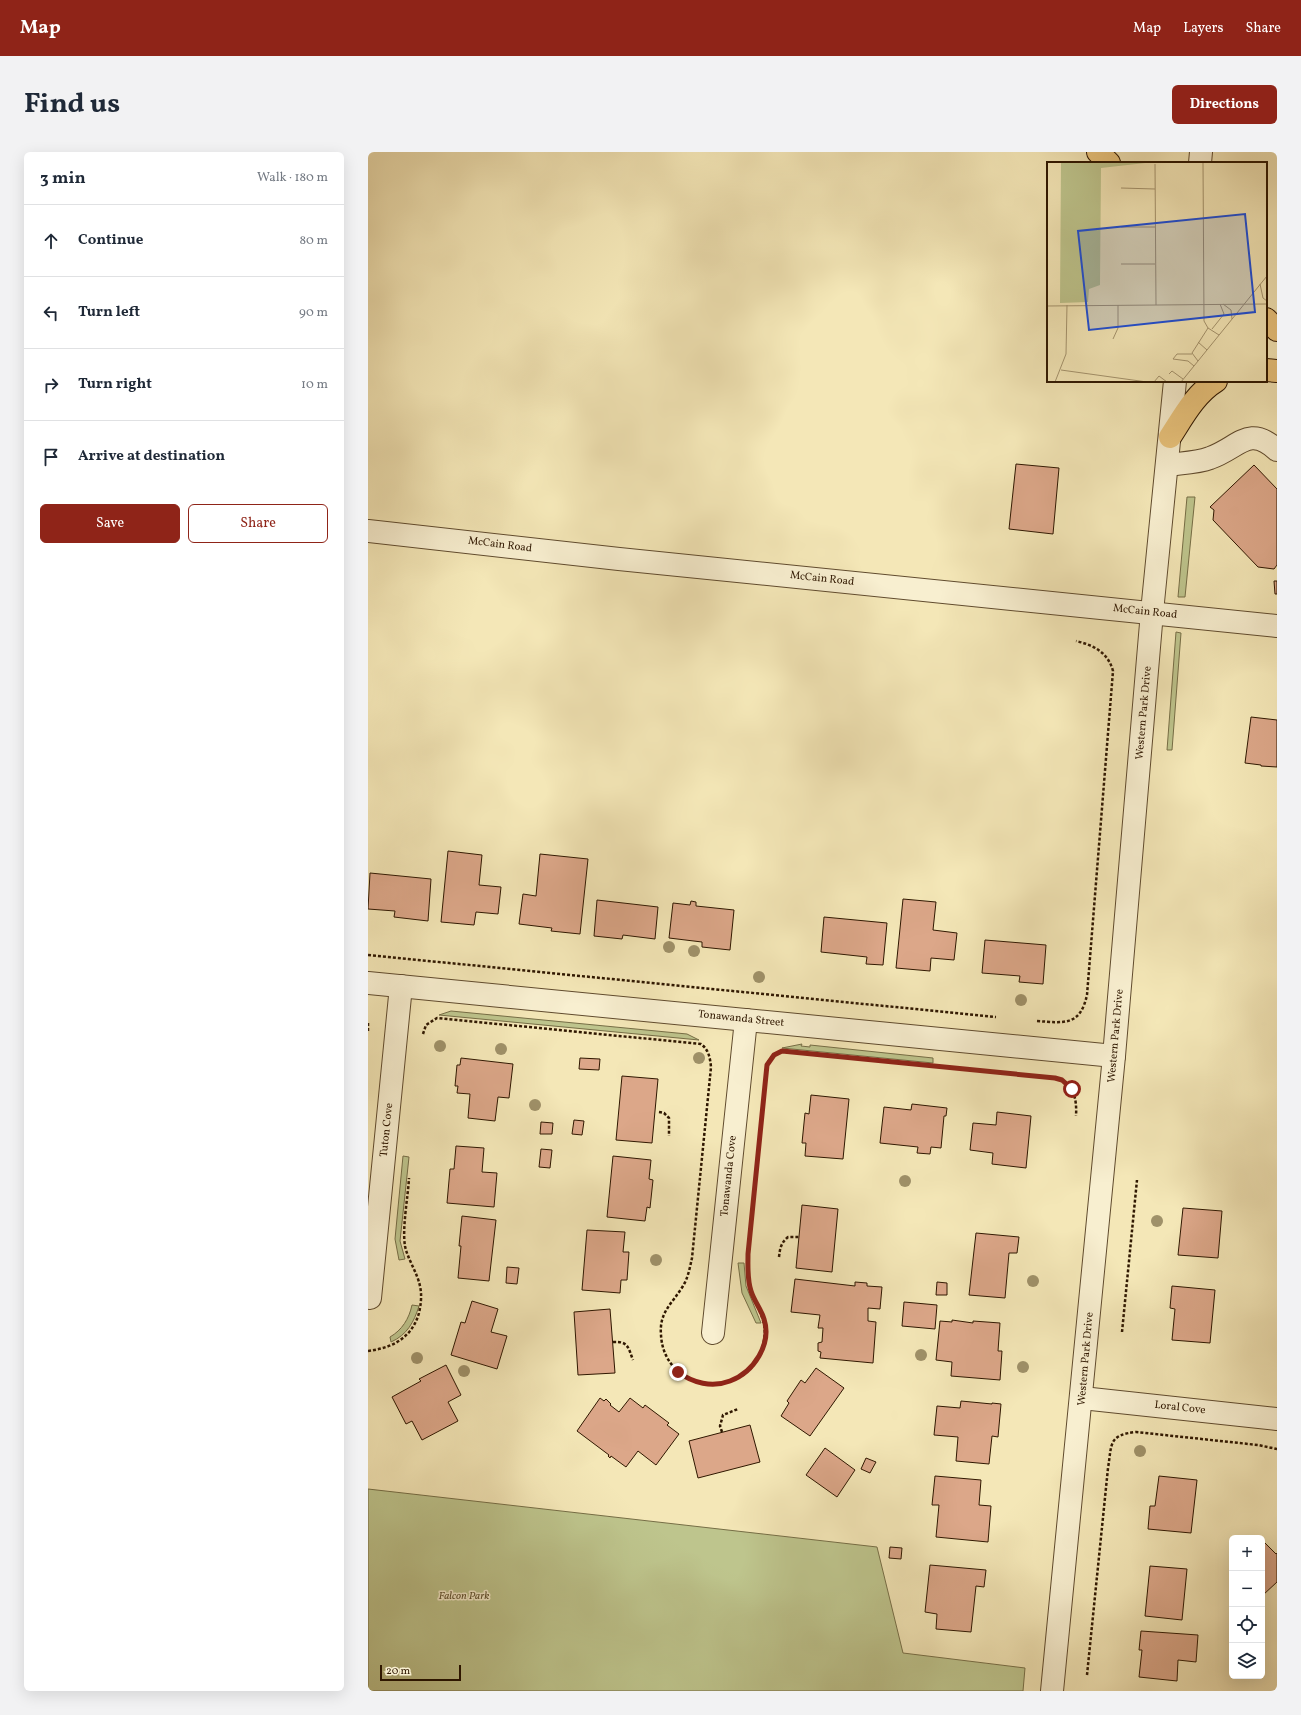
<!DOCTYPE html>
<html lang="en">
<head>
<meta charset="utf-8">
<style>
  body { margin:0; font-family:Vollkorn,serif; background:#f2f2f3; color:#1f2937 }
  .controls { position:absolute; right:12px; bottom:12px; display:grid; overflow:hidden; border-radius:6px; box-shadow:0 4px 16px #0002 }
  .controls button { width:36px; height:36px; display:grid; place-items:center; padding:0; border:0; border-bottom:1px solid #e0e1e3; background:#fff; color:#1f2937; font:20px sans-serif }
  .scale { position:absolute; left:12px; bottom:10px; width:81px; box-sizing:border-box; padding-left:4px; border:2px solid #2f1700; border-top:0; font-size:11px; line-height:14px; white-space:nowrap; color:#2f1700; -webkit-text-stroke:3px #f8efd0; paint-order:stroke }
  .stop { position:absolute; width:12px; height:12px; margin:-9px; border:3px solid #8f2418; border-radius:50%; background:#fff }
  .stop.end { background:#8f2418; border-color:#fff; box-shadow:0 1px 4px #0008 }
  .list { margin:0; padding:0; list-style:none }
  h2 { display:flex; justify-content:space-between; align-items:center; height:52px; margin:0; padding:0 16px; font-size:17px }
  h2 small { font-size:13px; font-weight:400; color:#747a83 }
  .list li { display:grid; grid-template-columns:26px 1fr auto; gap:12px; align-items:center; box-sizing:border-box; height:72px; padding:0 16px; border-top:1px solid #e0e1e3 }
  .list b { display:block; font-size:15px; white-space:nowrap }
  .list em { font-size:13px; font-style:normal; color:#747a83 }
  .actions { display:flex; gap:8px; padding:12px 16px }
  .actions a { flex:1; padding:9px 0; border:1px solid #8f2418; border-radius:6px; text-align:center; font-size:14px; color:#8f2418 }
  .actions .main { background:#8f2418; color:#fff }
  .icon { flex:none; width:22px; height:22px; fill:none; stroke:currentColor; stroke-width:2; stroke-linecap:round; stroke-linejoin:round }
  .map { position:relative; flex:none; width:909px; height:1539px; overflow:hidden; border-radius:6px }
  header { display:flex; align-items:center; gap:24px; box-sizing:border-box; height:56px; padding:0 20px; background:#8f2418; color:#fff }
  header strong { font-size:19px }
  nav { display:flex; gap:22px; margin-inline-start:auto; font-size:14px }
  .intro { display:flex; align-items:center; justify-content:space-between; box-sizing:border-box; height:96px; padding:0 24px }
  h1 { margin:0; font-size:28px }
  .button { padding:10px 18px; border-radius:6px; background:#8f2418; color:#fff; font-size:14px; font-weight:700 }
  main { display:flex; gap:24px; padding:0 24px }
  aside { flex:1; background:#fff; border-radius:6px; box-shadow:0 4px 16px #0002 }
  .map>svg:first-child { display:block }
  .green { fill:#bec58d; stroke:#766e46 }
  .building { fill:#dca789; stroke:#2f1700 }
  .lines { fill:none; stroke-linecap:round; stroke-linejoin:round }
  .minor-casing { stroke:#604b2e; stroke-width:24 }
  .highway-casing { stroke:#2f1700; stroke-width:24 }
  .path { stroke:#2f1700; stroke-width:2.5; stroke-dasharray:3 2; stroke-linecap:butt }
  .minor { stroke:#f8efd0; stroke-width:22 }
  .highway { stroke:#eac47c; stroke-width:22 }
  .tree { fill:#9f9169 }
  .route { stroke:#8f2418; stroke-width:5 }
  .labels { text-anchor:middle; dominant-baseline:central; stroke-width:3; stroke-linejoin:round; paint-order:stroke }
  .street-label { font-size:11px; fill:#2f1700; stroke:#f8efd0 }
  .park-label { font-size:11px; font-style:italic; fill:#5a4b2a; stroke:#f8efd0 }
  .inset-road { fill:none; stroke:#a5946e; stroke-width:1 }
  .view { fill:#1d4ed8; fill-opacity:0.15; stroke:#1d4ed8; stroke-width:2 }
  .inset-edge { fill:none; stroke:#2f1700; stroke-width:2 }
</style>
</head>
<body>
<header>
<strong>Map</strong>
<nav><a>Map</a><a>Layers</a><a>Share</a></nav>
</header>
<div class="intro"><h1>Find us</h1><a class="button">Directions</a></div>
<main>
<aside>
<h2>3 min<small>Walk · 180 m</small></h2>
<ul class="list">
<li><svg class="icon" aria-label="ahead" viewBox="0 0 24 24"><path d="M12 20V5M6 11l6-6 6 6"/></svg><div><b>Continue</b></div><em>80 m</em></li>
<li><svg class="icon" aria-label="left" viewBox="0 0 24 24"><path d="M17 20v-9H6M10 6l-5 5 5 5"/></svg><div><b>Turn left</b></div><em>90 m</em></li>
<li><svg class="icon" aria-label="right" viewBox="0 0 24 24"><path d="M7 20v-9h11M14 6l5 5-5 5"/></svg><div><b>Turn right</b></div><em>10 m</em></li>
<li><svg class="icon" aria-label="arrive" viewBox="0 0 24 24"><path d="M6 21V4h12l-3 4 3 4H6"/></svg><div><b>Arrive at destination</b></div></li>
</ul>
<div class="actions"><a class="main">Save</a><a>Share</a></div>
</aside>
<div class="map">
<svg width="909" height="1539" viewBox="0 0 909 1539">
  <rect width="100%" height="100%" fill="#f4e7b7"/>
  <filter id="stains"><feTurbulence type="fractalNoise" baseFrequency=".005" numOctaves="4"/><feColorMatrix values="0 0 0 0 .2 0 0 0 0 .09 0 0 0 0 .02 0 0 0 .5 -.17"/></filter>
  <radialGradient id="worn" r=".72"><stop offset=".6" stop-color="#630" stop-opacity="0"/><stop offset="1" stop-color="#630" stop-opacity=".3"/></radialGradient>
  <!-- green -->
  <g class="green">
    <path d="M 819,345 L 827,345 L 817,445 L 810,445 Z"/>
    <path d="M 808,480 L 813,481 L 804,598 L 799,598 Z"/>
    <path d="M 83,859 L 319,882 L 331,888 L 71,863 Z"/>
    <path d="M 434,892 L 433,894 L 442,895 L 442,893 L 565,906 L 565,911 L 414,896 Z"/>
    <path d="M 35,1004 L 41,1005 L 32,1089 L 37,1107 L 31,1108 L 27,1087 Z"/>
    <path d="M 370,1111 L 376,1111 L 378,1134 L 393,1171 L 388,1171 L 374,1141 Z"/>
    <path d="M 44,1153 L 51,1154 C 46,1170 39,1183 23,1190 L 22,1185 C 34,1178 41,1167 44,1153 Z"/>
    <path d="M 0,1337 L 509,1395 L 535,1501 L 657,1516 L 655,1539 L 0,1539 Z"/>
  </g>
  <!-- building -->
  <g class="building">
    <path d="M 648,312 L 691,316 L 685,382 L 641,377 Z"/>
    <path d="M 886,313 L 909,337 L 909,413 L 906,417 L 890,415 L 845,368 L 846,358 L 842,355 Z"/>
    <path d="M 906,429 L 909,429 L 909,442 L 907,442 Z"/>
    <path d="M 883,565 L 909,568 L 909,615 L 893,614 L 893,613 L 877,611 Z"/>
    <path d="M 80,699 L 114,703 L 111,733 L 133,735 L 130,762 L 108,760 L 106,773 L 73,770 Z"/>
    <path d="M 172,702 L 220,707 L 212,782 L 183,779 L 184,776 L 151,772 L 155,742 L 168,744 Z"/>
    <path d="M 2,721 L 63,727 L 60,769 L 26,765 L 27,759 L 0,757 Z"/>
    <path d="M 535,747 L 568,750 L 565,778 L 589,781 L 586,808 L 563,806 L 562,819 L 528,816 Z"/>
    <path d="M 229,748 L 290,755 L 287,787 L 255,783 L 254,787 L 226,784 Z"/>
    <path d="M 323,749 L 328,750 L 328,754 L 366,758 L 362,798 L 334,795 L 334,790 L 301,786 L 305,751 L 322,753 Z"/>
    <path d="M 456,765 L 519,771 L 515,813 L 498,812 L 499,805 L 453,800 Z"/>
    <path d="M 617,788 L 678,793 L 675,832 L 651,830 L 652,824 L 614,821 Z"/>
    <path d="M 93,906 L 145,912 L 141,946 L 130,945 L 127,969 L 100,966 L 102,942 L 89,941 L 90,934 L 87,934 L 89,913 L 92,913 Z"/>
    <path d="M 212,906 L 232,907 L 231,918 L 211,917 Z"/>
    <path d="M 254,924 L 290,927 L 284,991 L 248,988 Z"/>
    <path d="M 443,943 L 481,947 L 475,1007 L 437,1004 L 438,991 L 434,991 L 437,961 L 441,962 Z"/>
    <path d="M 544,952 L 579,956 L 578,964 L 576,964 L 573,996 L 563,995 L 562,1002 L 549,1001 L 550,995 L 512,991 L 516,955 L 543,958 Z"/>
    <path d="M 629,960 L 663,964 L 658,1016 L 624,1012 L 625,1001 L 602,998 L 605,971 L 628,973 Z"/>
    <path d="M 206,968 L 216,969 L 214,983 L 204,982 Z"/>
    <path d="M 173,970 L 185,971 L 184,982 L 172,982 Z"/>
    <path d="M 88,994 L 116,996 L 114,1020 L 129,1021 L 126,1055 L 79,1051 L 82,1017 L 86,1017 Z"/>
    <path d="M 173,997 L 184,998 L 182,1016 L 171,1015 Z"/>
    <path d="M 245,1004 L 283,1008 L 281,1027 L 285,1028 L 282,1056 L 279,1055 L 277,1069 L 239,1065 Z"/>
    <path d="M 434,1053 L 470,1057 L 464,1120 L 428,1116 Z"/>
    <path d="M 815,1056 L 854,1059 L 850,1106 L 810,1103 Z"/>
    <path d="M 94,1064 L 128,1068 L 121,1129 L 90,1126 L 93,1094 L 91,1094 Z"/>
    <path d="M 219,1078 L 257,1080 L 255,1100 L 261,1100 L 259,1128 L 253,1128 L 252,1141 L 214,1138 Z"/>
    <path d="M 608,1081 L 651,1085 L 649,1101 L 641,1101 L 637,1146 L 601,1143 Z"/>
    <path d="M 139,1115 L 151,1116 L 149,1132 L 138,1131 Z"/>
    <path d="M 427,1127 L 487,1134 L 487,1130 L 499,1131 L 499,1134 L 514,1135 L 512,1157 L 500,1156 L 500,1169 L 508,1170 L 505,1211 L 452,1206 L 453,1200 L 450,1199 L 450,1191 L 454,1190 L 455,1176 L 450,1176 L 452,1163 L 423,1160 Z"/>
    <path d="M 569,1130 L 579,1131 L 579,1143 L 568,1143 Z"/>
    <path d="M 804,1134 L 847,1138 L 842,1191 L 804,1188 L 807,1157 L 802,1156 Z"/>
    <path d="M 104,1149 L 130,1157 L 123,1180 L 139,1184 L 129,1217 L 83,1203 L 93,1170 L 97,1171 Z"/>
    <path d="M 536,1150 L 569,1153 L 567,1177 L 534,1174 Z"/>
    <path d="M 242,1157 L 247,1221 L 210,1223 L 206,1160 Z"/>
    <path d="M 584,1168 L 605,1171 L 605,1169 L 632,1171 L 630,1199 L 634,1199 L 632,1228 L 583,1224 L 584,1210 L 568,1208 L 572,1169 L 584,1170 Z"/>
    <path d="M 78,1213 L 93,1243 L 80,1250 L 90,1269 L 54,1288 L 44,1269 L 38,1272 L 24,1245 L 53,1229 L 51,1227 Z"/>
    <path d="M 448,1216 L 476,1236 L 442,1284 L 413,1264 L 421,1251 L 419,1249 L 433,1228 L 437,1231 Z"/>
    <path d="M 232,1246 L 236,1249 L 238,1247 L 243,1252 L 242,1253 L 251,1260 L 262,1246 L 275,1256 L 277,1253 L 301,1271 L 299,1273 L 311,1282 L 288,1313 L 270,1299 L 258,1315 L 243,1304 L 242,1306 L 240,1304 L 241,1303 L 209,1279 Z"/>
    <path d="M 593,1249 L 624,1252 L 624,1251 L 633,1252 L 630,1285 L 624,1284 L 621,1312 L 588,1309 L 590,1285 L 566,1283 L 569,1254 L 592,1256 Z"/>
    <path d="M 382,1273 L 392,1310 L 330,1326 L 321,1289 Z"/>
    <path d="M 457,1296 L 487,1318 L 469,1345 L 438,1323 Z"/>
    <path d="M 498,1306 L 508,1310 L 502,1321 L 493,1317 Z"/>
    <path d="M 567,1324 L 613,1328 L 611,1353 L 623,1354 L 620,1390 L 568,1385 L 571,1353 L 564,1353 Z"/>
    <path d="M 791,1324 L 829,1328 L 823,1381 L 780,1377 L 782,1354 L 787,1354 Z"/>
    <path d="M 894,1388 L 908,1402 L 909,1401 L 909,1430 L 895,1443 Z"/>
    <path d="M 522,1395 L 534,1396 L 533,1407 L 521,1406 Z"/>
    <path d="M 562,1413 L 618,1418 L 616,1435 L 608,1434 L 603,1480 L 568,1477 L 569,1462 L 557,1460 Z"/>
    <path d="M 782,1414 L 819,1417 L 814,1468 L 777,1464 Z"/>
    <path d="M 773,1479 L 830,1483 L 828,1510 L 810,1508 L 809,1529 L 771,1525 L 774,1498 L 771,1498 Z"/>
  </g>
  <g class="lines">
    <!-- minor casing -->
    <g class="minor-casing">
      <g id="minor">
        <path d="M 832,11 L 833,0"/>
        <path d="M 799,313 C 813,311 829,311 842,306 C 871,296 880,272 909,298"/>
        <path d="M 0,379 L 251,407 L 909,474"/>
        <path d="M 0,831 L 746,904"/>
        <path d="M 2,1146 L 33,834"/>
        <path d="M 345,1181 L 378,868"/>
        <path d="M 714,1246 L 909,1267"/>
        <path d="M 684,1539 L 746,904 L 784,460 L 807,229"/>
      </g>
    </g>
    <!-- highway casing -->
    <g class="highway-casing">
      <g id="highway">
        <path d="M 730,0 L 741,11"/>
        <path d="M 898,167 L 909,178"/>
        <path d="M 898,218 L 909,219"/>
        <path d="M 802,285 C 815,265 827,242 848,229"/>
      </g>
    </g>
    <!-- path -->
    <g class="path">
      <path d="M 0,803 L 628,865"/>
      <path d="M 669,869 C 697,871 712,874 719,843 L 745,519 C 740,500 725,493 708,489"/>
      <path d="M 0,871 L 0,880"/>
      <path d="M 55,882 L 58,873 L 69,866 L 333,892 C 341,898 342,906 343,915 L 324,1106 C 322,1115 320,1126 315,1134 C 304,1152 291,1160 293,1183 C 296,1242 381,1250 395,1193 C 401,1169 390,1160 383,1138 C 380,1129 380,1118 380,1108"/>
      <path d="M 400,910 L 406,903 L 413,899 L 687,926 C 706,931 709,947 708,964"/>
      <path d="M 291,960 L 296,961 L 301,966 L 301,984"/>
      <path d="M 411,1105 C 412,1096 413,1091 420,1085 L 431,1085"/>
      <path d="M 754,1180 L 769,1028"/>
      <path d="M 245,1190 C 260,1189 260,1195 265,1208"/>
      <path d="M 0,1199 C 24,1196 44,1186 51,1161 C 53,1152 54,1143 52,1134 C 49,1120 40,1108 37,1094 C 34,1076 40,1045 41,1026"/>
      <path d="M 354,1280 L 352,1274 L 355,1263 L 370,1257"/>
      <path d="M 719,1523 L 740,1316 C 744,1292 740,1283 768,1280 L 890,1293 L 909,1297"/>
    </g>
    <!-- minor -->
    <use href="#minor" class="minor"/>
    <!-- highway -->
    <use href="#highway" class="highway"/>
  </g>
  <!-- trees -->
  <g class="tree">
    <circle cx="301" cy="795" r="6"/>
    <circle cx="326" cy="799" r="6"/>
    <circle cx="391" cy="825" r="6"/>
    <circle cx="653" cy="848" r="6"/>
    <circle cx="72" cy="894" r="6"/>
    <circle cx="133" cy="897" r="6"/>
    <circle cx="331" cy="906" r="6"/>
    <circle cx="167" cy="953" r="6"/>
    <circle cx="537" cy="1029" r="6"/>
    <circle cx="789" cy="1069" r="6"/>
    <circle cx="288" cy="1108" r="6"/>
    <circle cx="665" cy="1129" r="6"/>
    <circle cx="553" cy="1203" r="6"/>
    <circle cx="49" cy="1206" r="6"/>
    <circle cx="655" cy="1215" r="6"/>
    <circle cx="96" cy="1219" r="6"/>
    <circle cx="772" cy="1299" r="6"/>
  </g>
  <g class="lines">
    <!-- route -->
    <path class="route" d="M 310,1220 C 325,1231 344,1236 362,1229 C 386,1220 404,1192 396,1167 C 393,1157 386,1149 383,1139 C 379,1127 380,1115 380,1102 L 399,913 L 406,903 L 414,899 L 687,926 L 694,928 L 704,937"/>
  </g>
  <g class="labels">
    <!-- street labels -->
    <g class="street-label">
      <text transform="translate(132 393) rotate(7)">McCain Road</text>
      <text transform="translate(454 427) rotate(6)">McCain Road</text>
      <text transform="translate(777 460) rotate(6)">McCain Road</text>
      <text transform="translate(776 561) rotate(-85)">Western Park Drive</text>
      <text transform="translate(373 867) rotate(6)">Tonawanda Street</text>
      <text transform="translate(748 884) rotate(-85)">Western Park Drive</text>
      <text transform="translate(19 978) rotate(-84)">Tuton Cove</text>
      <text transform="translate(361 1024) rotate(-84)">Tonawanda Cove</text>
      <text transform="translate(718 1207) rotate(-85)">Western Park Drive</text>
      <text transform="translate(812 1256) rotate(6)">Loral Cove</text>
    </g>
    <!-- park labels -->
    <g class="park-label">
      <text x="96" y="1444">Falcon Park</text>
    </g>
  </g>
  <!-- overview -->
  <g transform="translate(679 10)">
    <rect width="220" height="220" fill="#f4e7b7"/>
    <path d="M 14,0 L 107,0 L 54,6 L 53,123 L 42,127 L 41,140 L 13,141 Z" fill="#bec58d"/>
    <path class="inset-road" d="M 156,0 L 157,159 L 161,166 L 172,173M 108,2 L 109,143M 74,26 L 108,27M 74,65 L 108,65M 74,102 L 108,102M 213,122 L 216,136 L 220,139M 176,142 L 184,148 L 185,157M 0,144 L 220,142M 165,167 L 177,152 L 173,142M 66,177 L 71,166 L 71,143M 151,180 L 160,188M 145,192 L 130,192 L 126,197 L 141,199 L 147,204M 151,199 L 145,191 L 161,166M 14,208 L 100,220M 122,212 L 125,209 L 136,217M 8,220 L 19,192 L 20,143M 107,220 L 112,214 L 120,220M 134,220 L 220,114"/>
    <path class="view" d="M 198,52 L 208,150 L 42,168 L 31,69 Z"/>
    <rect width="220" height="220" class="inset-edge"/>
  </g>
  <rect width="100%" height="100%" filter="url(#stains)"/>
  <rect width="100%" height="100%" fill="url(#worn)"/>
</svg>
<div class="controls">
<button>+</button>
<button>−</button>
<button><svg class="icon" aria-label="locate" viewBox="0 0 24 24"><circle cx="12" cy="12" r="6"/><path d="M12 2v4M12 18v4M2 12h4M18 12h4"/></svg></button>
<button><svg class="icon" aria-label="layers" viewBox="0 0 24 24"><path d="M12 4l9 5-9 5-9-5zM3 14l9 5 9-5"/></svg></button>
</div>
<div class="scale">20 m</div>
<div class="stop" style="left:704px;top:937px"></div>
<div class="stop end" style="left:310px;top:1220px"></div>
</div>
</main>
</body>
</html>
